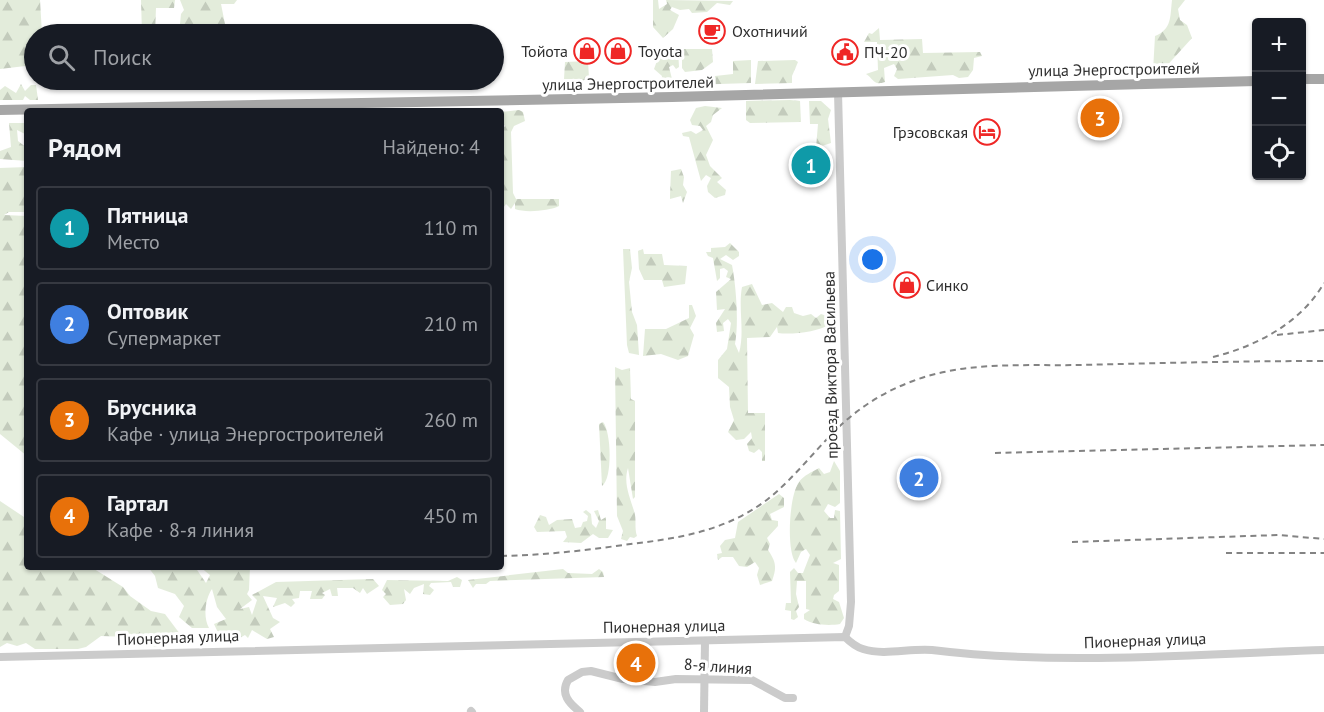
<!DOCTYPE html>
<html lang="ru">
<head>
<meta charset="utf-8">
<style>
  body { margin:0; font-family:"PT Sans",sans-serif; background:#242831; color:#f1f3f6 }
  .controls { position:absolute; right:18px; top:18px; display:grid; overflow:hidden; border-radius:6px; box-shadow:0 2px 4px #0004 }
  .controls button { width:54px; height:54px; display:grid; place-items:center; padding:0; border:0; border-bottom:2px solid #363941; background:#171b24; color:#f1f3f6; font:30px sans-serif }
  .you { position:absolute; left:873px; top:260px; width:21px; height:21px; margin:-15px; border:4px solid #fff; border-radius:50%; background:#1a73e8; box-shadow:0 0 0 9px #1a73e833 }
  .badge { display:grid; place-items:center; width:39px; height:39px; border-radius:50%; background:#ef2726; color:#fff; font-size:20px; font-weight:700 }
  .pin { position:absolute; translate:-50% -50%; border:3px solid #fff; box-shadow:0 2px 6px #0006 }
  .list { margin:0; padding:0; list-style:none }
  h2 { display:flex; justify-content:space-between; align-items:center; height:78px; margin:0; padding:0 24px; font-size:26px }
  h2 small { font-size:20px; font-weight:400; color:#9ea1a6 }
  .list li { display:grid; grid-template-columns:39px 1fr auto; gap:18px; align-items:center; box-sizing:border-box; height:84px; margin:0 12px 12px; padding:0 12px; border:2px solid #363941; border-radius:6px }
  .list b { display:block; font-size:22px; white-space:nowrap }
  .list p { margin:0; font-size:20px; white-space:nowrap; color:#9ea1a6 }
  .list em { font-size:20px; font-style:normal; color:#9ea1a6 }
  .icon { flex:none; width:33px; height:33px; fill:none; stroke:currentColor; stroke-width:2; stroke-linecap:round; stroke-linejoin:round }
  .map { position:relative; flex:none; width:1324px; height:712px; overflow:hidden }
  .search { position:absolute; background:#171b24; box-shadow:0 2px 4px #0004; left:24px; top:24px; width:480px; height:66px; display:flex; align-items:center; gap:15px; box-sizing:border-box; padding:0 21px; border-radius:33px; color:#9ea1a6; font-size:22px }
  .panel { position:absolute; background:#171b24; box-shadow:0 2px 4px #0004; left:24px; top:108px; width:480px; height:462px; border-radius:6px }
  .map>svg:first-child { display:block }
  .forest { fill:url(#forest-firs) }
  .lines { fill:none; stroke-linecap:round; stroke-linejoin:round }
  .minor { stroke:#cbcbcb; stroke-width:8 }
  .major { stroke:#a6a6a6; stroke-width:10 }
  .rail { stroke:#838383; stroke-width:2; stroke-dasharray:6 4.5; stroke-linecap:butt }
  .labels { text-anchor:middle; dominant-baseline:central; stroke-width:6; stroke-linejoin:round; paint-order:stroke }
  .poi-label { font-size:16px; fill:#2e2e2e; stroke:#fff; text-anchor:start }
  .street-label { font-size:16px; fill:#2e2e2e; stroke:#fff }
</style>
</head>
<body>
<div class="map">
<svg width="1324" height="712" viewBox="0 0 1324 712">
  <defs>
    <pattern id="forest-firs" width="22" height="20" patternUnits="userSpaceOnUse" patternTransform="scale(1.5)"><rect width="22" height="20" fill="#e3ecdb"/><path d="M5 1l3.5 6h-7zM16 11l3.5 6h-7z" fill="#c3cbbc"/></pattern>
  </defs>
  <rect width="100%" height="100%" fill="#fff"/>
  <!-- forest -->
  <g class="forest">
    <path d="M 0,0 L 40,0 L 42,34 L 34,34 L 34,65 L 0,69 Z"/>
    <path d="M 141,0 L 175,0 L 174,8 L 156,8 L 155,34 L 142,34 Z"/>
    <path d="M 180,0 L 237,0 L 234,4 L 221,4 L 227,34 L 179,34 L 181,14 L 184,10 Z"/>
    <path d="M 653,0 L 658,0 L 659,9 L 667,4 L 666,0 L 733,1 L 730,5 L 717,3 L 707,12 L 692,13 L 689,9 L 680,10 L 672,7 L 670,10 L 679,15 L 673,29 L 663,38 L 653,27 Z"/>
    <path d="M 1172,0 L 1185,0 L 1178,9 L 1180,20 L 1187,25 L 1192,38 L 1163,70 L 1153,71 L 1155,36 C 1172,29 1170,17 1172,0 Z"/>
    <path d="M 879,28 L 880,40 L 922,39 L 923,53 L 980,52 L 982,56 L 974,58 L 973,70 L 968,77 L 959,78 L 953,75 L 898,79 L 894,76 L 897,69 L 894,64 L 884,68 L 885,82 C 873,86 874,79 866,74 L 878,70 L 877,42 L 864,42 L 869,33 L 872,34 Z"/>
    <path d="M 678,49 L 679,67 L 676,69 L 673,65 L 669,67 L 673,83 L 661,83 L 662,76 L 654,69 L 661,50 Z"/>
    <path d="M 682,49 L 712,49 L 713,62 L 702,70 L 685,72 L 682,68 Z"/>
    <path d="M 751,60 L 751,83 L 688,85 L 688,79 L 733,74 L 733,61 Z"/>
    <path d="M 795,60 L 798,62 L 792,76 L 792,83 L 755,84 L 758,61 Z"/>
    <path d="M 588,61 L 589,78 L 582,81 L 582,79 L 564,79 L 565,62 Z"/>
    <path d="M 21,84 L 25,91 L 31,85 L 36,85 L 38,100 L 30,100 L 25,96 L 23,100 L 0,100 L 0,90 L 5,86 L 16,93 Z"/>
    <path d="M 790,100 L 800,101 L 801,122 L 750,123 L 746,120 L 746,101 Z"/>
    <path d="M 809,101 L 821,101 L 831,110 L 828,119 L 831,143 L 816,148 L 818,124 L 810,124 Z"/>
    <path d="M 705,106 L 722,108 L 713,115 L 711,122 L 706,126 L 713,140 L 706,155 L 710,166 L 722,178 L 717,182 L 726,190 L 725,195 L 715,198 L 708,192 L 707,186 L 711,178 L 706,175 L 701,181 L 689,137 L 683,136 L 682,133 L 691,131 L 696,134 L 703,130 L 700,126 L 692,125 L 690,120 L 696,108 Z"/>
    <path d="M 519,110 L 523,112 L 525,121 L 514,126 L 511,132 L 513,193 L 516,199 L 559,199 L 559,206 C 549,211 525,213 515,209 L 515,203 L 511,209 L 506,204 L 501,211 L 501,131 L 505,126 L 501,119 L 501,112 Z"/>
    <path d="M 9,123 L 27,123 L 27,135 L 17,130 L 18,141 L 27,148 L 27,161 L 0,159 L 0,151 L 11,147 Z"/>
    <path d="M 27,167 L 27,212 L 9,212 L 4,215 L 27,216 L 27,456 L 0,434 L 0,168 Z"/>
    <path d="M 681,169 L 684,177 L 683,185 L 687,192 L 683,203 L 681,196 L 670,199 L 670,195 L 671,171 Z"/>
    <path d="M 730,243 L 739,252 L 739,256 L 733,260 L 726,255 L 720,259 L 732,265 C 736,286 739,322 735,344 L 739,353 C 745,332 738,308 742,287 L 752,284 L 762,305 L 772,303 L 783,312 L 786,307 L 792,307 L 794,313 L 803,316 L 811,314 L 816,318 L 821,314 L 827,316 L 830,324 C 819,332 791,335 778,333 L 777,327 L 770,337 L 747,338 L 748,413 L 765,413 L 765,461 L 762,461 L 762,452 L 759,449 L 754,453 L 749,451 L 747,444 L 752,438 L 751,432 L 744,439 L 736,440 L 728,432 L 734,420 L 730,407 L 729,387 L 718,378 L 718,360 L 727,349 L 731,323 L 728,319 L 723,323 L 724,331 L 717,332 L 716,323 L 725,309 L 717,310 L 716,292 L 731,279 L 726,277 L 728,271 L 724,268 L 720,269 L 720,278 L 717,281 L 713,258 L 708,256 L 706,252 L 711,252 L 711,248 L 725,247 Z"/>
    <path d="M 623,249 L 630,249 L 632,268 L 629,282 L 632,312 L 637,325 L 639,355 L 629,353 L 627,345 Z"/>
    <path d="M 643,249 L 644,254 L 662,254 L 664,265 L 687,266 L 685,284 L 664,287 L 662,280 L 644,280 L 639,269 L 638,251 Z"/>
    <path d="M 689,305 L 692,305 L 696,316 L 690,328 L 694,335 L 688,356 L 678,360 L 661,354 L 643,356 L 645,329 L 666,329 L 689,318 Z"/>
    <path d="M 615,367 L 622,370 L 630,368 L 631,399 L 635,401 L 635,497 L 633,499 L 628,468 C 623,483 630,497 634,511 C 637,519 634,528 637,536 L 634,538 L 630,537 L 627,541 L 621,539 L 623,531 L 617,516 Z"/>
    <path d="M 603,422 C 611,431 613,478 602,486 L 599,424 Z"/>
    <path d="M 834,461 L 840,471 L 840,503 L 835,507 L 828,504 L 824,511 L 830,518 L 834,518 L 835,510 L 840,511 L 841,559 L 833,563 L 839,565 L 839,591 L 834,595 L 833,599 L 839,602 L 844,618 L 840,624 C 829,626 813,625 804,619 L 804,614 L 810,610 L 806,609 L 806,581 L 797,581 L 796,594 L 799,607 L 796,611 L 798,617 L 794,620 L 791,619 L 791,611 L 785,610 L 786,603 L 791,603 L 790,572 L 794,568 L 798,573 L 803,573 L 810,555 L 806,549 L 801,552 L 796,563 C 786,552 789,495 799,482 C 804,475 812,472 819,468 L 824,474 L 830,472 Z"/>
    <path d="M 779,494 L 784,498 L 784,507 L 770,514 L 772,520 L 778,521 L 778,526 L 767,538 L 770,544 L 768,550 C 776,562 777,567 772,581 L 760,585 L 757,575 L 759,568 L 755,562 L 747,567 L 739,566 L 733,557 L 722,557 L 718,560 L 717,554 L 722,553 L 720,546 L 725,540 L 735,538 L 738,522 Z"/>
    <path d="M 0,501 L 27,519 L 27,567 L 91,567 L 123,587 L 130,596 L 151,611 L 165,614 L 183,638 L 182,642 L 152,647 L 130,645 L 130,637 L 101,636 L 86,647 L 78,649 L 35,649 L 26,643 L 17,646 L 7,643 L 0,647 Z"/>
    <path d="M 586,510 L 591,514 L 592,524 L 596,528 L 599,521 L 594,511 L 598,510 L 601,520 L 606,517 L 606,529 L 613,530 L 608,538 L 599,538 L 593,534 L 581,543 L 563,542 L 567,537 L 565,531 L 537,532 L 534,527 L 540,515 L 546,517 L 549,525 L 557,520 L 572,519 L 575,528 L 581,527 L 583,522 L 587,521 L 588,516 L 583,512 Z"/>
    <path d="M 148,567 L 195,567 L 206,583 L 210,575 L 200,567 L 250,567 L 249,590 L 247,594 L 252,600 L 240,609 L 249,607 L 252,615 L 257,600 L 252,595 L 276,582 L 373,579 L 379,586 L 367,594 L 363,588 L 360,593 L 353,588 L 337,588 L 338,596 L 332,596 L 330,589 L 322,593 L 325,595 L 322,599 L 310,599 L 312,591 L 300,591 L 299,598 L 292,599 L 295,603 L 291,607 L 285,603 L 273,607 L 277,598 L 263,596 L 273,618 L 280,622 L 270,629 L 274,637 L 267,639 L 252,630 L 248,638 L 245,635 L 238,639 L 221,639 L 214,624 L 226,619 L 217,607 L 212,589 C 205,599 203,618 209,628 L 192,628 L 179,617 L 184,606 L 175,594 L 158,588 L 155,576 Z"/>
    <path d="M 563,569 L 568,573 L 592,574 L 599,569 L 603,572 L 604,577 L 490,581 L 486,584 L 476,584 L 473,588 L 468,580 Z"/>
    <path d="M 457,577 L 462,580 L 460,587 L 453,587 L 451,582 L 431,583 L 429,586 L 434,590 L 430,595 L 423,594 L 424,584 L 414,588 L 410,594 L 404,589 L 406,600 L 403,604 L 390,605 L 383,597 L 386,594 L 382,590 L 387,580 L 448,581 Z"/>
  </g>
  <g class="lines">
    <!-- minor -->
    <g class="minor">
      <path d="M 838,92 L 851,602 L 849,626 L 845,637"/>
      <path d="M 0,657 L 845,637 C 850,642 856,647 863,649 C 885,656 909,648 932,650 C 1061,666 1194,654 1324,650"/>
      <path d="M 471,711 L 472,712"/>
      <path d="M 580,712 C 569,703 560,694 568,680 L 582,672 L 591,671 L 623,679 L 655,682 L 676,679 L 752,680 L 785,698 L 793,698"/>
      <path d="M 704,712 L 705,641"/>
    </g>
    <!-- major -->
    <g class="major">
      <path d="M 1302,79 L 1324,79"/>
      <path d="M 0,110 L 672,97 L 1256,81"/>
    </g>
    <!-- rail -->
    <g class="rail">
      <path d="M 1277,335 L 1324,330"/>
      <path d="M 1213,357 C 1257,346 1301,323 1324,283"/>
      <path d="M 995,453 L 1324,445"/>
      <path d="M 1072,542 L 1278,535 L 1324,539"/>
      <path d="M 1226,553 L 1324,553"/>
      <path d="M 501,556 C 542,555 582,551 623,545 C 673,539 721,533 764,502 C 788,484 807,460 828,438 C 852,412 880,393 913,381 C 965,361 1025,366 1079,365 C 1161,363 1242,361 1324,361"/>
      <path d="M 284,569 L 347,567"/>
    </g>
  </g>
  <!-- icons -->
  <defs>
    <g id="cafe-ring" transform="scale(1.35)"><circle r="9.5" fill="#fff" stroke="#ef2726" stroke-width="1.5"/><path d="M-5.5-4.5H6V0H3Q3 3.5 0 3.5H-2.5Q-5.5 3.5-5.5 0ZM3-3.2v2h1.7v-2ZM-6 4.5H4V6H-6Z" fill="#ef2726"/></g>
    <g id="shop-ring" transform="scale(1.35)"><circle r="9.5" fill="#fff" stroke="#ef2726" stroke-width="1.5"/><path d="M-5-2.5h2.3a2.7 3.5 0 0 1 5.4 0H5L5.5 6h-11ZM-1.5-2.5h3a1.5 2.3 0 0 0-3 0Z" fill="#ef2726"/></g>
    <g id="civic-ring" transform="scale(1.35)"><circle r="9.5" fill="#fff" stroke="#ef2726" stroke-width="1.5"/><path d="M-.6-6.5H3V-4.5H.6V-3L4-1V1h2V6H-6V1h2V-1L-.6-3ZM-1.2 2.5V6h2.4V2.5Z" fill="#ef2726"/></g>
    <g id="hotel-ring" transform="scale(1.35)"><circle r="9.5" fill="#fff" stroke="#ef2726" stroke-width="1.5"/><path d="M-6-4.5h1.5V1H6V5H4.5V3h-9V5H-6ZM-4 0a1.8 1.8 0 1 1 3.6 0ZM.5 0V-2.5h3Q6-2.5 6 0Z" fill="#ef2726"/></g>
  </defs>
  <g fill-rule="evenodd">
    <use href="#cafe-ring" x="712" y="31"/>
    <use href="#shop-ring" x="587" y="51"/>
    <use href="#shop-ring" x="618" y="51"/>
    <use href="#civic-ring" x="845" y="52"/>
    <use href="#hotel-ring" x="987" y="132"/>
    <use href="#shop-ring" x="907" y="285"/>
  </g>
  <g class="labels">
    <!-- poi labels -->
    <g class="poi-label">
      <text x="732" y="31">Охотничий</text>
      <text x="568" y="51" text-anchor="end">Тойота</text>
      <text x="638" y="51">Toyota</text>
      <text x="864" y="52">ПЧ-20</text>
      <text x="968" y="132" text-anchor="end">Грэсовская</text>
      <text x="926" y="285">Синко</text>
    </g>
    <!-- street labels -->
    <g class="street-label">
      <text transform="translate(1114 69) rotate(-1)">улица Энергостроителей</text>
      <text transform="translate(628 83) rotate(-1)">улица Энергостроителей</text>
      <text transform="translate(830 365) rotate(-91)">проезд Виктора Васильева</text>
      <text transform="translate(664 626) rotate(-1)">Пионерная улица</text>
      <text transform="translate(178 637) rotate(-2)">Пионерная улица</text>
      <text transform="translate(1145 640) rotate(-2)">Пионерная улица</text>
      <text transform="translate(718 666) rotate(4)">8-я линия</text>
    </g>
  </g>
</svg>
<div class="controls">
<button>+</button>
<button>−</button>
<button><svg class="icon" aria-label="locate" viewBox="0 0 24 24"><circle cx="12" cy="12" r="6"/><path d="M12 2v4M12 18v4M2 12h4M18 12h4"/></svg></button>
</div>
<div class="you"></div>
<div class="pin badge" style="left:811px;top:165px;background:#0f9aa8">1</div>
<div class="pin badge" style="left:919px;top:478px;background:#3f7fe0">2</div>
<div class="pin badge" style="left:1100px;top:118px;background:#e8710a">3</div>
<div class="pin badge" style="left:636px;top:663px;background:#e8710a">4</div>
<div class="search"><svg class="icon" aria-label="search" viewBox="0 0 24 24"><circle cx="10" cy="10" r="6"/><path d="M15 15l6 6"/></svg>Поиск</div>
<section class="panel">
<h2>Рядом<small>Найдено: 4</small></h2>
<ul class="list">
<li><span class="badge" style="background:#0f9aa8">1</span><div><b>Пятница</b><p>Место</p></div><em>110 m</em></li>
<li><span class="badge" style="background:#3f7fe0">2</span><div><b>Оптовик</b><p>Супермаркет</p></div><em>210 m</em></li>
<li><span class="badge" style="background:#e8710a">3</span><div><b>Брусника</b><p>Кафе · улица Энергостроителей</p></div><em>260 m</em></li>
<li><span class="badge" style="background:#e8710a">4</span><div><b>Гартал</b><p>Кафе · 8-я линия</p></div><em>450 m</em></li>
</ul>
</section>
</div>
</body>
</html>
